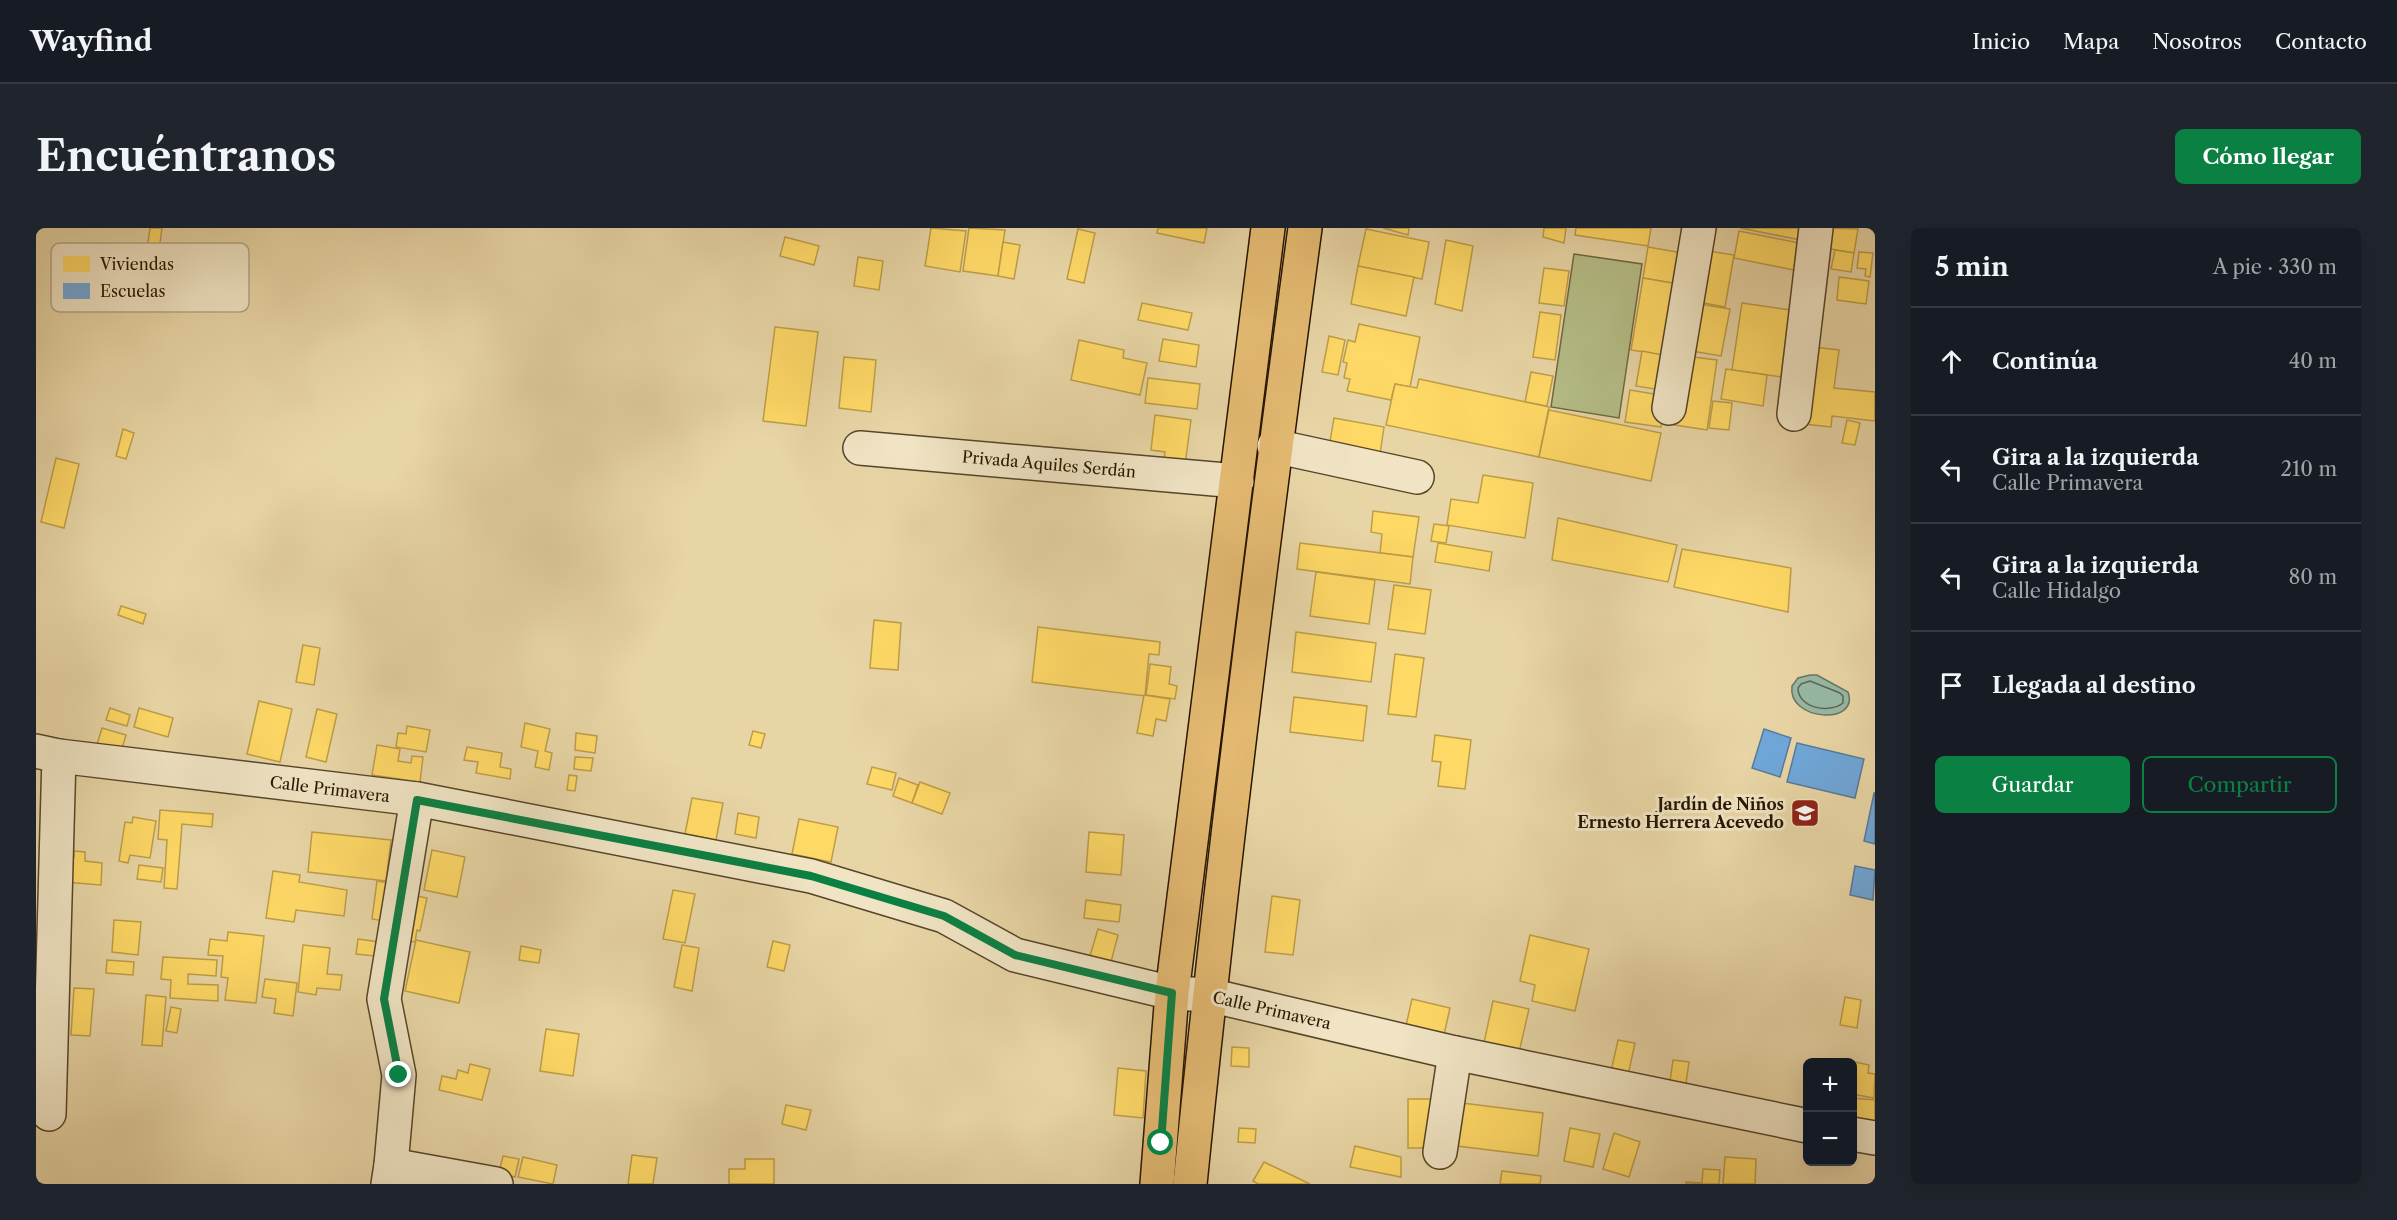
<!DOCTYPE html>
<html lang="es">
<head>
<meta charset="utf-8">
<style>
  body { margin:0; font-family:"Libre Caslon Text",serif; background:#20242c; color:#f1f3f6 }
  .controls { position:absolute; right:18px; bottom:18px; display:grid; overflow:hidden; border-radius:9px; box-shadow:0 6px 24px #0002 }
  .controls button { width:54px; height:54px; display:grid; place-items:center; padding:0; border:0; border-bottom:2px solid #363941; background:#171b24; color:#f1f3f6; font:30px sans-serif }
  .stop { position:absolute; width:18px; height:18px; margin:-14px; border:4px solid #0b8043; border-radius:50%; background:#fff }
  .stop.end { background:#0b8043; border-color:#fff; box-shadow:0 2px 6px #0008 }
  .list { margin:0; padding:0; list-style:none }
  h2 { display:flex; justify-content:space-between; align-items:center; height:78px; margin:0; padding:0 24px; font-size:26px }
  h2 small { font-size:20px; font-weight:400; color:#9ea1a6 }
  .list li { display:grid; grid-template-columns:39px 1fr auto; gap:18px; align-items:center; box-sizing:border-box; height:108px; padding:0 24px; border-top:2px solid #363941 }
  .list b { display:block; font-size:22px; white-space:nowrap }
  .list p { margin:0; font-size:20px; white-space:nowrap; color:#9ea1a6 }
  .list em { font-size:20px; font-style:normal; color:#9ea1a6 }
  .actions { display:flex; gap:12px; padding:18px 24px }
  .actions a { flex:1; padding:14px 0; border:2px solid #0b8043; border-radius:9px; text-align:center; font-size:21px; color:#0b8043 }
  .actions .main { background:#0b8043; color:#fff }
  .icon { flex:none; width:33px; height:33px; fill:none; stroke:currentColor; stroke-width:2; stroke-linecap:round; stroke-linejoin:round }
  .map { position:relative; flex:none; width:1839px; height:956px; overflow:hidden; border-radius:9px }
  header { display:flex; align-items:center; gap:36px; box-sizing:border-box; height:84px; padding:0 30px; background:#171b24; border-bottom:2px solid #363941 }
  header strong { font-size:28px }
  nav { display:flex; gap:33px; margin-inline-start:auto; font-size:21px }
  .intro { display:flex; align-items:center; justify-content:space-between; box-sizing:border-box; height:144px; padding:0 36px }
  h1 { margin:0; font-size:42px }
  .button { padding:15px 27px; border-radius:9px; background:#0b8043; color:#fff; font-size:21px; font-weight:700 }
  main { display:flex; gap:36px; padding:0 36px }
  aside { flex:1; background:#171b24; border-radius:9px; box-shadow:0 6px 24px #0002 }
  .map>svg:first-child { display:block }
  .green { fill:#b5bd87; stroke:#6e6944; stroke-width:1.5 }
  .water { fill:#97b9a6; stroke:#6a7764; stroke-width:1.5 }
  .homes { fill:#ffd966; stroke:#be9e47; stroke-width:1.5 }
  .schools { fill:#6fa8dc; stroke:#597c9a; stroke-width:1.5 }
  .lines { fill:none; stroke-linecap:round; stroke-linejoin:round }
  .shore { stroke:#5e6753; stroke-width:1.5 }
  .minor-casing { stroke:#564529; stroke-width:36 }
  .major-casing { stroke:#261500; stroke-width:36 }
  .minor { stroke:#f0e4c4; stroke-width:33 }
  .major { stroke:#e4ba72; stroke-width:33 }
  .route { stroke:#0b8043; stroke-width:8 }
  .labels { text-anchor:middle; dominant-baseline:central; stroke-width:6; stroke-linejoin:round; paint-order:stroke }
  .street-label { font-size:16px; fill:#261500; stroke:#f0e4c4 }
  .poi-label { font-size:16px; font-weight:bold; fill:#261500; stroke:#f0e4c4; text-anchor:end }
  .key { fill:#f0e4c4; stroke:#b3a689; stroke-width:1.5 }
  .key-label { font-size:16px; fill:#261500 }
</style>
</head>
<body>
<header>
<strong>Wayfind</strong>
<nav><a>Inicio</a><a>Mapa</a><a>Nosotros</a><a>Contacto</a></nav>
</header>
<div class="intro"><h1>Encuéntranos</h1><a class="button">Cómo llegar</a></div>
<main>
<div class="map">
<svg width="1839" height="956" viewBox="0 0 1839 956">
  <rect width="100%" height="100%" fill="#e8d5a5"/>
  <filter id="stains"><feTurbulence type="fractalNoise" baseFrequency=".00333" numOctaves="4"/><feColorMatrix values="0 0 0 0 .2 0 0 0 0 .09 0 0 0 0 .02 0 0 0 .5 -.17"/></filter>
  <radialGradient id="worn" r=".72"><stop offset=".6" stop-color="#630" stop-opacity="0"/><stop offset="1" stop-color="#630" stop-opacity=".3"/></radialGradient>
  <!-- green -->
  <path class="green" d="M 1538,26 L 1606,36 L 1583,190 L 1515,179 Z"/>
  <!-- water -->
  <path class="water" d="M 1774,447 L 1781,447 L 1812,464 C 1824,498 1751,493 1756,458 L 1762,450 Z"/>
  <!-- homes -->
  <g class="homes">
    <path d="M 114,0 L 126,0 L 121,38 L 109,36 Z"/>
    <path d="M 895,0 L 930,3 L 924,44 L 889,38 Z"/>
    <path d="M 933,0 L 969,2 L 962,48 L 927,43 Z"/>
    <path d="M 1122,0 L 1171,0 L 1168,15 L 1121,5 Z"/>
    <path d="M 1347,0 L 1373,0 L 1372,7 Z"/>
    <path d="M 1508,0 L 1530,0 L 1528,15 L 1507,9 Z"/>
    <path d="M 1540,0 L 1615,0 L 1612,18 L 1539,7 Z"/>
    <path d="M 1704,0 L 1767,0 L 1765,12 Z"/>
    <path d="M 1793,0 L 1822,1 L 1818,25 L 1789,20 Z"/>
    <path d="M 1042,1 L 1059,5 L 1048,55 L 1031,51 Z"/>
    <path d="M 1330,1 L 1393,14 L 1386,51 L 1322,38 Z"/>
    <path d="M 1703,3 L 1773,17 L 1768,44 L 1698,30 Z"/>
    <path d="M 749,9 L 783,18 L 778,37 L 744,28 Z"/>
    <path d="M 1410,12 L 1437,18 L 1426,83 L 1399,76 Z"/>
    <path d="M 967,14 L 984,17 L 978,51 L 962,48 Z"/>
    <path d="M 1612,19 L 1653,26 L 1648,57 L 1607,50 Z"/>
    <path d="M 1666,22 L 1698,27 L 1689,79 L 1657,73 Z"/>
    <path d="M 1799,22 L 1818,25 L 1815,44 L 1795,41 Z"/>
    <path d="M 1823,24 L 1837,25 L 1834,49 L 1829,48 L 1830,41 L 1821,40 Z"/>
    <path d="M 822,29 L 847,33 L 843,62 L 818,58 Z"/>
    <path d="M 1322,38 L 1378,49 L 1370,88 L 1315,76 Z"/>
    <path d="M 1508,40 L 1533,43 L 1528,78 L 1503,75 Z"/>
    <path d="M 1803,49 L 1833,53 L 1830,76 L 1801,72 Z"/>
    <path d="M 1607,50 L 1648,57 L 1637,129 L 1595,122 Z"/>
    <path d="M 1106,75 L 1156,85 L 1152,102 L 1102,92 Z"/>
    <path d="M 1657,75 L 1694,81 L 1685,128 L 1649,122 Z"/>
    <path d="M 1706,75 L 1754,82 L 1745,149 L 1696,142 Z"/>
    <path d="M 1504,84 L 1525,87 L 1519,132 L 1497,129 Z"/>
    <path d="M 1323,96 L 1384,109 L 1374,159 L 1359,156 L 1355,172 L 1311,163 L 1314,151 L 1308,150 L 1311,135 L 1307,134 L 1312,112 L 1319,114 Z"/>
    <path d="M 739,99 L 782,104 L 770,198 L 727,193 Z"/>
    <path d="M 1293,108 L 1309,112 L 1302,147 L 1286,144 Z"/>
    <path d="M 1127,111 L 1163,117 L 1160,139 L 1123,133 Z"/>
    <path d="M 1043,112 L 1088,122 L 1087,130 L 1111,135 L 1104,167 L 1035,152 Z"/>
    <path d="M 1777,119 L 1803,122 L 1798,160 L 1839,164 L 1839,193 L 1796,188 L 1795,199 L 1768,196 Z"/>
    <path d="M 1606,123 L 1637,129 L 1631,163 L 1600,158 Z"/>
    <path d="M 1649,128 L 1681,132 L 1671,202 L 1639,197 Z"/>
    <path d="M 808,129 L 840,132 L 835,184 L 803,180 Z"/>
    <path d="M 1690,141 L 1731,147 L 1727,178 L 1685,171 Z"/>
    <path d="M 1495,144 L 1517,148 L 1511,178 L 1489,174 Z"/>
    <path d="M 1112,150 L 1164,156 L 1161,181 L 1109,175 Z"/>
    <path d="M 1383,151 L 1513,179 L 1503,229 L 1350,197 L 1359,156 L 1381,160 Z"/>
    <path d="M 1594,162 L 1630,168 L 1625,199 L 1589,194 Z"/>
    <path d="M 1677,173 L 1696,175 L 1693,202 L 1673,200 Z"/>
    <path d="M 1513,182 L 1625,205 L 1615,253 L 1503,229 Z"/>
    <path d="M 1119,187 L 1155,192 L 1148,244 L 1127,241 L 1129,224 L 1115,222 Z"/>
    <path d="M 1298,190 L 1348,199 L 1343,233 L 1292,225 Z"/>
    <path d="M 1811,192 L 1824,195 L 1819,217 L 1806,215 Z"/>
    <path d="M 87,201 L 98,205 L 90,231 L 80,228 Z"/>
    <path d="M 20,230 L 43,236 L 28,300 L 5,294 Z"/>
    <path d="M 1447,247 L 1497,255 L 1489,310 L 1411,297 L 1415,271 L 1442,275 Z"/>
    <path d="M 1337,283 L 1383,289 L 1377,329 L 1344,325 L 1346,306 L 1335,304 Z"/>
    <path d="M 1522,290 L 1641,317 L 1632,354 L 1516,332 Z"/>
    <path d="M 1398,296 L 1413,298 L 1410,315 L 1395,313 Z"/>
    <path d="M 1264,315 L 1377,329 L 1374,356 L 1261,341 Z"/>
    <path d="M 1402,315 L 1456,324 L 1453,343 L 1399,334 Z"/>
    <path d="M 1646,321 L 1755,340 L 1752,384 L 1638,359 Z"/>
    <path d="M 1280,344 L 1339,352 L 1333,396 L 1274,388 Z"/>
    <path d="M 1358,357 L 1395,362 L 1389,406 L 1352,401 Z"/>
    <path d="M 85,378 L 110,386 L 107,396 L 82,387 Z"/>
    <path d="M 838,392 L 865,395 L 862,442 L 834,440 Z"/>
    <path d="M 1002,399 L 1124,414 L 1123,427 L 1113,426 L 1109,468 L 996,454 Z"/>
    <path d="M 1260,404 L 1340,415 L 1335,454 L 1256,444 Z"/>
    <path d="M 267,417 L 284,420 L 278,457 L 260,454 Z"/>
    <path d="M 1359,426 L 1388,430 L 1380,489 L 1352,486 Z"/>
    <path d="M 1114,436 L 1135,439 L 1133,456 L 1141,458 L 1139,471 L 1110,467 Z"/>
    <path d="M 1108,467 L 1134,471 L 1130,493 L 1120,491 L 1117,508 L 1101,505 Z"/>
    <path d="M 1258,469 L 1331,478 L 1327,513 L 1254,504 Z"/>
    <path d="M 223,473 L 256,481 L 244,534 L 211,526 Z"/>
    <path d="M 74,480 L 94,487 L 91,498 L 70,492 Z"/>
    <path d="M 103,480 L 137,490 L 132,509 L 98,499 Z"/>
    <path d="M 281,481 L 301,486 L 290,534 L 270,529 Z"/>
    <path d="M 489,495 L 514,501 L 509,523 L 516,525 L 513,542 L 499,539 L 502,523 L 485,519 Z"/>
    <path d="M 371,498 L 394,502 L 390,524 L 360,519 L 362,505 L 370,506 Z"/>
    <path d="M 66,500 L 90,507 L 84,527 L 60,520 Z"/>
    <path d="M 717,503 L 729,506 L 725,520 L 713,517 Z"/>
    <path d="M 540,505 L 561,508 L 559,525 L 539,522 Z"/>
    <path d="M 1399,507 L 1435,512 L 1429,561 L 1402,558 L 1405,534 L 1396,533 Z"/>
    <path d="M 341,517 L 364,521 L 362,533 L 375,535 L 376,528 L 387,529 L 384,554 L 336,547 Z"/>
    <path d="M 431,519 L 466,525 L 464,539 L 475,541 L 474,551 L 440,545 L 442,534 L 428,532 Z"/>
    <path d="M 539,529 L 557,530 L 555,543 L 538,541 Z"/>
    <path d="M 836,539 L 860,545 L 856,562 L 831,556 Z"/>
    <path d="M 533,547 L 541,548 L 539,563 L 531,562 Z"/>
    <path d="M 863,550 L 882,557 L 876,575 L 857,568 Z"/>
    <path d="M 884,554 L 914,565 L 906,586 L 876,575 Z"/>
    <path d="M 656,570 L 687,575 L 680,612 L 649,606 Z"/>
    <path d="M 124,582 L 177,586 L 176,599 L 146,596 L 141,661 L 128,660 L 131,612 L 122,611 Z"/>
    <path d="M 702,585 L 723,589 L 720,610 L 699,606 Z"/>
    <path d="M 97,589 L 120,593 L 114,630 L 94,627 L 92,635 L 83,633 L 89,594 L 96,595 Z"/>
    <path d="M 763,591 L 802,599 L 795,634 L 756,626 Z"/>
    <path d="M 276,604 L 355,612 L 350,653 L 272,644 Z"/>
    <path d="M 1053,604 L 1088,607 L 1085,647 L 1050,644 Z"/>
    <path d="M 396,622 L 429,629 L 421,669 L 388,662 Z"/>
    <path d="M 38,623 L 49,624 L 49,633 L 66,635 L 65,657 L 28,654 L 30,629 L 38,629 Z"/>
    <path d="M 103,637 L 127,640 L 125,654 L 101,651 Z"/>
    <path d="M 237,643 L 264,647 L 263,654 L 311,662 L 308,688 L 260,682 L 258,694 L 230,690 Z"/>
    <path d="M 341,653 L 366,657 L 360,695 L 336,691 Z"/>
    <path d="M 637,662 L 659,666 L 649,715 L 627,711 Z"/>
    <path d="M 376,667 L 391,670 L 384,703 L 381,702 L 379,714 L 367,712 Z"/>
    <path d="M 1236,668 L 1264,672 L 1257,727 L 1229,724 Z"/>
    <path d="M 1050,672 L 1085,677 L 1083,694 L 1048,690 Z"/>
    <path d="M 78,692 L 105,694 L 102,727 L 76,724 Z"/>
    <path d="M 1062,701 L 1082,707 L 1075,734 L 1054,728 Z"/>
    <path d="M 192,704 L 228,708 L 220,775 L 189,772 L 192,750 L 185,749 L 187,728 L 172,727 L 174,711 L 191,713 Z"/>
    <path d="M 1494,707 L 1553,721 L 1539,783 L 1496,773 L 1499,757 L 1484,753 Z"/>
    <path d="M 322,711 L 350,715 L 348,729 L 320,726 Z"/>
    <path d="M 380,712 L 434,724 L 423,775 L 369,763 Z"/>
    <path d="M 737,713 L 754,717 L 748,743 L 731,739 Z"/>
    <path d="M 267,717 L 294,720 L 291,746 L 306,747 L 304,762 L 281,760 L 280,767 L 262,764 Z"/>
    <path d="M 646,717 L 663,720 L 656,763 L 638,759 Z"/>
    <path d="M 485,718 L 505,722 L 503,735 L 483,732 Z"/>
    <path d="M 127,729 L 181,732 L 180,748 L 152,746 L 152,756 L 182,757 L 182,773 L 134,770 L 135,752 L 125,751 Z"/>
    <path d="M 71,732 L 98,734 L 97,747 L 70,745 Z"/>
    <path d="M 229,751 L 261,755 L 257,788 L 238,785 L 240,771 L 226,769 Z"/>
    <path d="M 38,760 L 58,761 L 54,808 L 35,807 Z"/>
    <path d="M 110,767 L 130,769 L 126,818 L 106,817 Z"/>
    <path d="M 1809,769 L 1825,772 L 1821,800 L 1804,797 Z"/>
    <path d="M 1376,771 L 1414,780 L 1405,820 L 1367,811 Z"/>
    <path d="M 1457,773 L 1493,781 L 1481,833 L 1446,824 Z"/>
    <path d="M 135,779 L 145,781 L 141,805 L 130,803 Z"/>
    <path d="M 510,801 L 543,806 L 537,848 L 504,843 Z"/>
    <path d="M 1582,812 L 1599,815 L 1589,861 L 1572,857 Z"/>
    <path d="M 1196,819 L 1213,820 L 1213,839 L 1195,838 Z"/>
    <path d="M 1637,832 L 1653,834 L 1650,855 L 1634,853 Z"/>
    <path d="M 1819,834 L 1833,837 L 1832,845 L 1839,846 L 1838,870 L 1816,866 L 1816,842 Z"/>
    <path d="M 434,836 L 454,841 L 446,872 L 403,862 L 406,848 L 420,851 L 422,842 L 432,845 Z"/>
    <path d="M 1082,840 L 1110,843 L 1107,890 L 1078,887 Z"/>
    <path d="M 1816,870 L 1839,872 L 1839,905 L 1816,903 Z"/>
    <rect x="1372" y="871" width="29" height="49"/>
    <path d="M 1426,875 L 1507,885 L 1502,928 L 1421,918 Z"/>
    <path d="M 750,877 L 775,882 L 770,902 L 746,896 Z"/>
    <path d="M 1203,900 L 1220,901 L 1219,915 L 1202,914 Z"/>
    <path d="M 1534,900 L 1564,906 L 1557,939 L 1528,933 Z"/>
    <path d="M 1578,905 L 1604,914 L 1593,949 L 1567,941 Z"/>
    <path d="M 1319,918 L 1365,929 L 1365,949 L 1314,939 Z"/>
    <path d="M 596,927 L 621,930 L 617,956 L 592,956 Z"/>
    <path d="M 467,928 L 483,931 L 479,949 L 463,945 Z"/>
    <path d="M 487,929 L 521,937 L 517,956 L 482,949 Z"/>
    <path d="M 1689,929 L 1720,931 L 1719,956 L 1687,956 Z"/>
    <path d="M 709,931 L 738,931 L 738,956 L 693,956 L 693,941 L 709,941 Z"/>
    <path d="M 1228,934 L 1274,956 L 1222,956 L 1217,953 Z"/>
    <path d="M 1667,941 L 1684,942 L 1683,956 L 1650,956 L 1650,954 L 1666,955 Z"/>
    <path d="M 1466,943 L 1505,948 L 1504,956 L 1464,956 Z"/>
  </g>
  <!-- schools -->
  <g class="schools">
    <path d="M 1728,501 L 1755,510 L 1744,549 L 1716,540 Z"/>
    <path d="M 1761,515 L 1828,531 L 1819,570 L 1751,554 Z"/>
    <path d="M 1838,565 L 1839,565 L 1839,616 L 1828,613 Z"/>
    <path d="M 1819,638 L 1839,642 L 1837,672 L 1814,667 Z"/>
  </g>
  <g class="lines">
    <!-- shore -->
    <path class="shore" d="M 1774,453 L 1804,465 L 1807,468 L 1807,475 C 1793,486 1762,480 1762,460 L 1765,456 Z"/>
    <!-- minor casing -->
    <g class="minor-casing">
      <g id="minor">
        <path d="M 1633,180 L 1663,0"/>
        <path d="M 1758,186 L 1780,0"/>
        <path d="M 1238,218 L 1381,249"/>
        <path d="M 824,220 L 1201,253"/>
        <path d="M 0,523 L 23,528 L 381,571 L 775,648 L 908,688 L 979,727 L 1136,765 L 1173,767 L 1419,825 L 1772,898"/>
        <path d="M 13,886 L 23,528"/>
        <path d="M 1816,906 L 1839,910"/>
        <path d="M 1404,924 L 1419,825"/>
        <path d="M 355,937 L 460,956"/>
        <path d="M 352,956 L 355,937 L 363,847 L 348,771 L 381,571"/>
      </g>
    </g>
    <!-- major casing -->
    <g class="major-casing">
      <g id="major">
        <path d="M 1121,956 L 1136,765 L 1232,0"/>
        <path d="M 1154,956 C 1186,636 1226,318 1269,0"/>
      </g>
    </g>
    <!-- minor -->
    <use href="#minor" class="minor"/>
    <!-- major -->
    <use href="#major" class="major"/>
  </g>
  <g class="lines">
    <!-- route -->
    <path class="route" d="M 363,847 L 348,771 L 381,572 L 775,648 L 908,688 L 979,727 L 1136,765 L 1125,915"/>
  </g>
  <!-- icons -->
  <defs>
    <g id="school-square" transform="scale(1.5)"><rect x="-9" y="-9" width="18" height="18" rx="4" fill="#8f2418" stroke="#f0e4c4"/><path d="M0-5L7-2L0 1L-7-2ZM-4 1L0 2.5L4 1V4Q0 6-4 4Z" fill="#fff"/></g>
  </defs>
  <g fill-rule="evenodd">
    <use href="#school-square" x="1769" y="585"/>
  </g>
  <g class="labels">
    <!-- street labels -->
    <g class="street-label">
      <text transform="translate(1013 236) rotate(5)">Privada Aquiles Serdán</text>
      <text transform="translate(294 561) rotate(7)">Calle Primavera</text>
      <text transform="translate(1236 782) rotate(13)">Calle Primavera</text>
    </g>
    <!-- poi labels -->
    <g class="poi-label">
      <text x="1748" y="576">Jardín de Niños<tspan x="1748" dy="18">Ernesto Herrera Acevedo</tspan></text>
    </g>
  </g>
  <!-- legend -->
  <rect x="15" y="15" width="198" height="69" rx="9" class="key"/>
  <rect x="27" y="28" width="27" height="16" fill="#ffd966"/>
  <rect x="27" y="55" width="27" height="16" fill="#6fa8dc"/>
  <g class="key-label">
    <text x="64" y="42">Viviendas</text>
    <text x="64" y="69">Escuelas</text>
  </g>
  <rect width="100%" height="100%" filter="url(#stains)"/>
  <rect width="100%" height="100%" fill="url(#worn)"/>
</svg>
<div class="controls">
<button>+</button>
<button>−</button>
</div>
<div class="stop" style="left:1125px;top:915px"></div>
<div class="stop end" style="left:363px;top:847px"></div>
</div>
<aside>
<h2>5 min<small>A pie · 330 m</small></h2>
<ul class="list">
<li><svg class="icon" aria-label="ahead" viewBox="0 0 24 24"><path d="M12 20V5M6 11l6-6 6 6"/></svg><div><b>Continúa</b></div><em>40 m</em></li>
<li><svg class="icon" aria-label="left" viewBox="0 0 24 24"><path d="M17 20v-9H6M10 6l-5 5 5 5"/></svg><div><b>Gira a la izquierda</b><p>Calle Primavera</p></div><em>210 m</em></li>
<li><svg class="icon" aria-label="left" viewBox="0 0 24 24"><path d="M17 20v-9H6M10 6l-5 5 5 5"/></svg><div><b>Gira a la izquierda</b><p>Calle Hidalgo</p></div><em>80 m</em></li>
<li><svg class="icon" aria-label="arrive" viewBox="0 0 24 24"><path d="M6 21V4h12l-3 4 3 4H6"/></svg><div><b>Llegada al destino</b></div></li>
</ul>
<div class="actions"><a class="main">Guardar</a><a>Compartir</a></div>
</aside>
</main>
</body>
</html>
